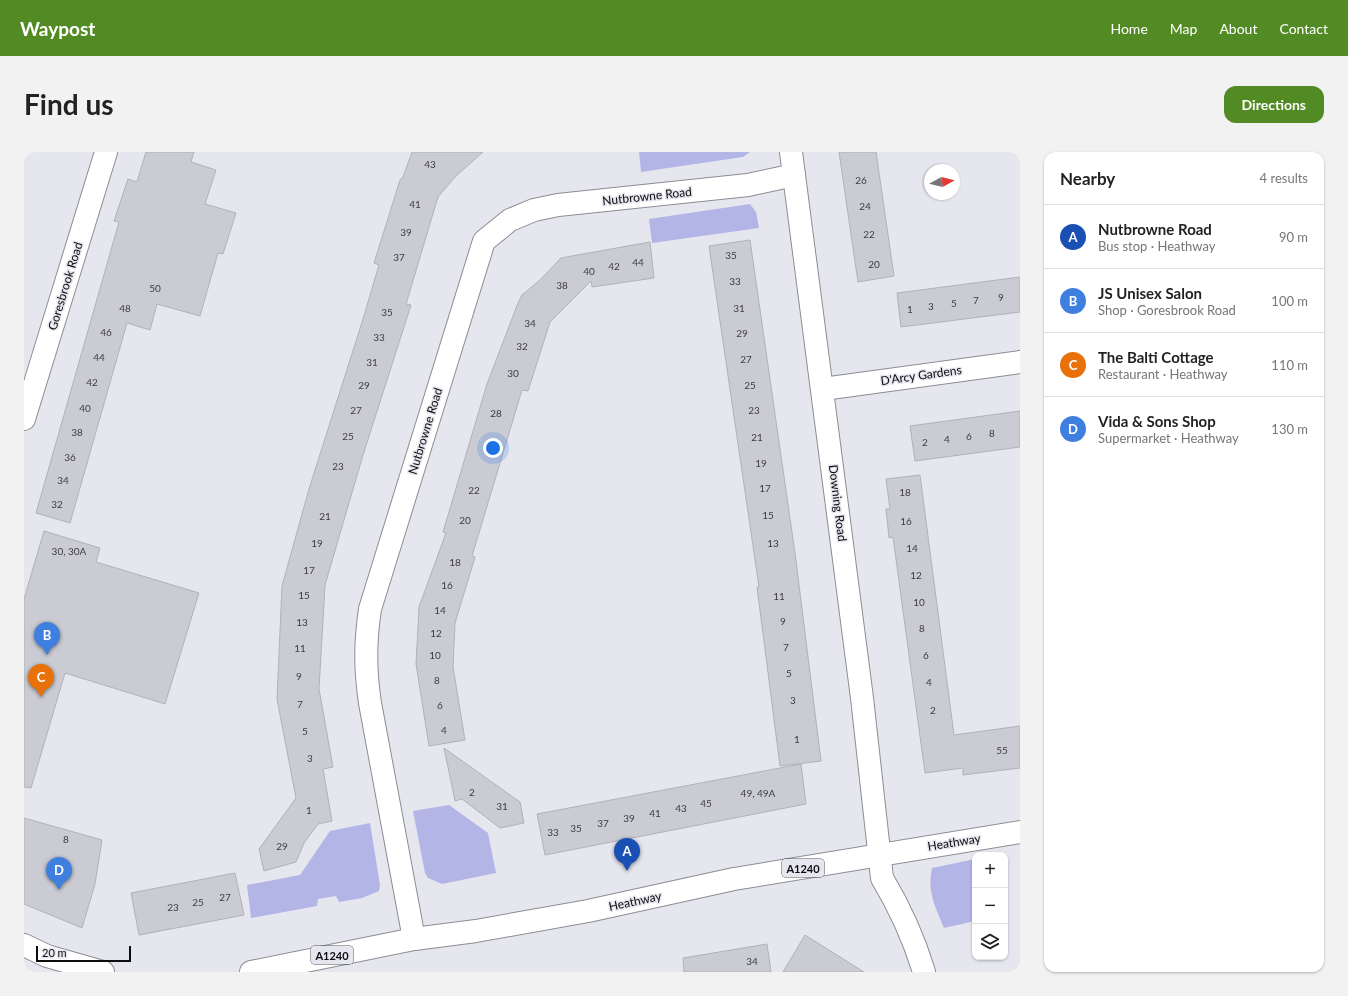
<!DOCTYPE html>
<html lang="en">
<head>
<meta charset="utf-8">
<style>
  body { margin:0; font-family:Lato,sans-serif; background:#f2f2f2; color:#222 }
  .controls { position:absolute; right:12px; bottom:12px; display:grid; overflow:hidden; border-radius:8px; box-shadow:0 1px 3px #0004 }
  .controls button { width:36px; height:36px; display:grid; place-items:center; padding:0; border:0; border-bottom:1px solid #e0e0e0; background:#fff; color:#222; font:20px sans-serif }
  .compass { position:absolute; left:900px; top:12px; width:36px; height:36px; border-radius:50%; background:#fff; box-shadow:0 1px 3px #0004; rotate:82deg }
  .scale { position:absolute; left:12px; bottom:10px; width:95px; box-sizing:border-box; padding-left:4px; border:2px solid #0c0c0f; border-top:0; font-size:11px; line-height:14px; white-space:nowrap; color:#0c0c0f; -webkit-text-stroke:3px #e6e6ef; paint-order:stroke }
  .you { position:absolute; left:469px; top:296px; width:14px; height:14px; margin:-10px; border:3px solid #fff; border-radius:50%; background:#1a73e8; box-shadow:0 0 0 6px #1a73e833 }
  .badge { display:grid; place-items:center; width:26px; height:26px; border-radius:50%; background:#528a24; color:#fff; font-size:13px; font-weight:700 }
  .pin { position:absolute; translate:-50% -33px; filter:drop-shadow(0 1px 2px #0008) }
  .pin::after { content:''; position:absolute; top:21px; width:14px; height:12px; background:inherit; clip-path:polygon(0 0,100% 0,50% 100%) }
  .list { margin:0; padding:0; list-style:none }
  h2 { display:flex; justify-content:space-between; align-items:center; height:52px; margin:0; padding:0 16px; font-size:17px }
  h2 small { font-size:13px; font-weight:400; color:#767676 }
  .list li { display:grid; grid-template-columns:26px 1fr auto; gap:12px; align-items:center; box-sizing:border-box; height:64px; padding:0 16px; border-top:1px solid #e0e0e0 }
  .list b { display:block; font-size:15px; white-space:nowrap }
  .list p { margin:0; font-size:13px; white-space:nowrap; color:#767676 }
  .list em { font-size:13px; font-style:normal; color:#767676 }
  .icon { flex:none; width:22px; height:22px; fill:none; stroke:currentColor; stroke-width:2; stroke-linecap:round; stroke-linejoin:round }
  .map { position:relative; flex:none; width:996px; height:820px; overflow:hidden; border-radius:12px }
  header { display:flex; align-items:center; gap:24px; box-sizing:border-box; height:56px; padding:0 20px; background:#528a24; color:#fff }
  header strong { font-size:19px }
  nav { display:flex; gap:22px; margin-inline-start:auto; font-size:14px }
  .intro { display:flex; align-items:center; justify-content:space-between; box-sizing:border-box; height:96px; padding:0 24px }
  h1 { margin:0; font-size:28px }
  .button { padding:10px 18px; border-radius:12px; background:#528a24; color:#fff; font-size:14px; font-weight:700 }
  main { display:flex; gap:24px; padding:0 24px }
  aside { flex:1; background:#fff; border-radius:12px; box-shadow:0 1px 3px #0004 }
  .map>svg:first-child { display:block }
  .green { fill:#b4b5e7 }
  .building { fill:#cbcbd4; stroke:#b1b1ba }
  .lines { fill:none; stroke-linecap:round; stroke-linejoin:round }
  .minor-casing { stroke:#8c8c94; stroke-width:24 }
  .primary-casing { stroke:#8c8c94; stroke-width:24 }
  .minor { stroke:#fff; stroke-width:22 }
  .primary { stroke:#fff; stroke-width:22 }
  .labels { text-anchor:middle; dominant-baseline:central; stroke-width:3; stroke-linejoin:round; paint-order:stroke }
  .number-label { font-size:10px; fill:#3c3c40 }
  .shield { fill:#e6e6ef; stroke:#4d4d52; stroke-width:1 }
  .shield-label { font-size:11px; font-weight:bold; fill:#0c0c0f }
  .street-label { font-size:12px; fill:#0c0c0f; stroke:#e6e6ef }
</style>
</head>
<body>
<header>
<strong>Waypost</strong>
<nav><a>Home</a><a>Map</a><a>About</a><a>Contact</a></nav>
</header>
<div class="intro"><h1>Find us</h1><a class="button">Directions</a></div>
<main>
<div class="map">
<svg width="996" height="820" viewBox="0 0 996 820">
  <rect width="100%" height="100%" fill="#e6e6ef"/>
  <!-- green -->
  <g class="green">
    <path d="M 615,0 L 726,0 L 719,5 L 617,20 Z"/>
    <path d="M 726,52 L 732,60 L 735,76 L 628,91 L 625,67 Z"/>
    <path d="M 425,653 L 464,681 L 472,721 L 418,732 L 404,726 L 401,721 L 389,659 Z"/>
    <path d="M 346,671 L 356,733 L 355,739 L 338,746 L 315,750 L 312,744 L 294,747 L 293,754 L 227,766 L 223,733 L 276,723 L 306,679 Z"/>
    <path d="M 951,707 L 951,769 L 920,776 C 911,754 903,740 908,716 Z"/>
  </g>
  <!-- building -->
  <g class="building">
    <path d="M 122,0 L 170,0 L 167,10 L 192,18 L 181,52 L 212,61 L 199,102 L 194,101 L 176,164 L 133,152 L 126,178 L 103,171 L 46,371 L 12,361 L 95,70 L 90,69 L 104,27 L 113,30 Z"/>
    <path d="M 388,0 L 459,0 L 432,24 L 414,45 L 382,152 L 387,153 L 339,303 L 301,433 L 295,537 L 309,615 L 299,617 L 308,669 L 294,672 L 280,691 L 272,710 L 240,719 L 235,697 L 272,646 L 253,547 L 258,434 L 285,337 L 339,167 L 355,113 L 350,111 L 376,28 L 379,25 Z"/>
    <path d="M 815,0 L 852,0 L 870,124 L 834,130 Z"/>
    <path d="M 726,88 L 771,401 L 797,609 L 756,614 L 733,435 L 735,435 L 685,94 Z"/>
    <path d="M 626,90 L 630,126 L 568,135 L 567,129 L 526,170 L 504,239 L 498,238 L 448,404 L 451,405 L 431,471 L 429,515 L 441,588 L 405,594 L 392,512 L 395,455 L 422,381 L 419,380 L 463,232 L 494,151 L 498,143 L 516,128 L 537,106 Z"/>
    <path d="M 996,125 L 996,160 L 877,175 L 873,141 Z"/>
    <path d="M 996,259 L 996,295 L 891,309 L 886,274 Z"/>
    <path d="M 896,323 L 930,583 L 996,574 L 996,616 L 939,623 L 939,616 L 901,621 L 869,385 L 865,386 L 862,357 L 866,357 L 862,327 Z"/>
    <path d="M 20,379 L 76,396 L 72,410 L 175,441 L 141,552 L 41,521 L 7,636 L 0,635 L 0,447 Z"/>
    <path d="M 420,596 L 496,650 L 500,671 L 476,676 L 438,647 L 431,649 Z"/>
    <path d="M 777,612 L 782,652 L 521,703 L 513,662 Z"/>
    <path d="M 0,666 L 78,688 L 71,732 L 58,776 L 0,752 Z"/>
    <path d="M 211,721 L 220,763 L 115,783 L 107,741 Z"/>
    <path d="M 781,783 L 840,820 L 759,820 Z"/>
    <path d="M 743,792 L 747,820 L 660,820 L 659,806 Z"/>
  </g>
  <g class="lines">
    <!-- minor casing -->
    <g class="minor-casing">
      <g id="minor">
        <path d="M 767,0 L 838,546 L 858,726 C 876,756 890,787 900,820"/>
        <path d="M 799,237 L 996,210"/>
        <path d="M 0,267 L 82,0"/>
        <path d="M 390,787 L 346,551 C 341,517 341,491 346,457 L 460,89 L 486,68 L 510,58 L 534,53 L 724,33 L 770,23"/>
      </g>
    </g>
    <!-- primary casing -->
    <g class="primary-casing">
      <g id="primary">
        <path d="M 0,793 L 23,804 L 79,820"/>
        <path d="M 227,820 L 390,787 L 452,779 L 564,759 L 710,727 L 996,680"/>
      </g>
    </g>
    <!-- minor -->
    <use href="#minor" class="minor"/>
    <!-- primary -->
    <use href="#primary" class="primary"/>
  </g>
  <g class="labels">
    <!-- number labels -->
    <g class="number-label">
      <text x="406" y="12">43</text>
      <text x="837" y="28">26</text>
      <text x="391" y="52">41</text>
      <text x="841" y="54">24</text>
      <text x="382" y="80">39</text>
      <text x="845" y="82">22</text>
      <text x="707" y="103">35</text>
      <text x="375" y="105">37</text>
      <text x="614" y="110">44</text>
      <text x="850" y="112">20</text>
      <text x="590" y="114">42</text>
      <text x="565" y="119">40</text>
      <text x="711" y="129">33</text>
      <text x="538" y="133">38</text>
      <text x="131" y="136">50</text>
      <text x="977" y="145">9</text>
      <text x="952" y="148">7</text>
      <text x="930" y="151">5</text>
      <text x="907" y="154">3</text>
      <text x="101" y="156">48</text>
      <text x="715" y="156">31</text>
      <text x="886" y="157">1</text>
      <text x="363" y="160">35</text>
      <text x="506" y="171">34</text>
      <text x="82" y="180">46</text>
      <text x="718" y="181">29</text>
      <text x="355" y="185">33</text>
      <text x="498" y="194">32</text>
      <text x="75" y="205">44</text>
      <text x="722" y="207">27</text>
      <text x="348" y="210">31</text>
      <text x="489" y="221">30</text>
      <text x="68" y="230">42</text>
      <text x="340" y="233">29</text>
      <text x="726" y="233">25</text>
      <text x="61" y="256">40</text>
      <text x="332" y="258">27</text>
      <text x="730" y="258">23</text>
      <text x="472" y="261">28</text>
      <text x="53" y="280">38</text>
      <text x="968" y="281">8</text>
      <text x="324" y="284">25</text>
      <text x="945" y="284">6</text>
      <text x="733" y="285">21</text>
      <text x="923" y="287">4</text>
      <text x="901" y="290">2</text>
      <text x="46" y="305">36</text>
      <text x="737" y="311">19</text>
      <text x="314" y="314">23</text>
      <text x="39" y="328">34</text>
      <text x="741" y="336">17</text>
      <text x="450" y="338">22</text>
      <text x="881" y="340">18</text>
      <text x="33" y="352">32</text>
      <text x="744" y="363">15</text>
      <text x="301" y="364">21</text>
      <text x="441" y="368">20</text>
      <text x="882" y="369">16</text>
      <text x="293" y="391">19</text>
      <text x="749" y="391">13</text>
      <text x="888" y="396">14</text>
      <text x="45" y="399">30, 30A</text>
      <text x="431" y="410">18</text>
      <text x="285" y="418">17</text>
      <text x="892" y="423">12</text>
      <text x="423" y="433">16</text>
      <text x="280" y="443">15</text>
      <text x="755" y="444">11</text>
      <text x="895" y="450">10</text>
      <text x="416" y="458">14</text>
      <text x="759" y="469">9</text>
      <text x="278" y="470">13</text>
      <text x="898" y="476">8</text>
      <text x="412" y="481">12</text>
      <text x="762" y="495">7</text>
      <text x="276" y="496">11</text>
      <text x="411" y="503">10</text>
      <text x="902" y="503">6</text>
      <text x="765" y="521">5</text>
      <text x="275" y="524">9</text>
      <text x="413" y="528">8</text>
      <text x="905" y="530">4</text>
      <text x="769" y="548">3</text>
      <text x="276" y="552">7</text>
      <text x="416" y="553">6</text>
      <text x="909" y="558">2</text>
      <text x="420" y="578">4</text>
      <text x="281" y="579">5</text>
      <text x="773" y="587">1</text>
      <text x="978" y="598">55</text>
      <text x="286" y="606">3</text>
      <text x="448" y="640">2</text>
      <text x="734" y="641">49, 49A</text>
      <text x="682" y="651">45</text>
      <text x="478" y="654">31</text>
      <text x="657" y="656">43</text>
      <text x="285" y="658">1</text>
      <text x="631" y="661">41</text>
      <text x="605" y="666">39</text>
      <text x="579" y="671">37</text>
      <text x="552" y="676">35</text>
      <text x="529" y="680">33</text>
      <text x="42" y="687">8</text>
      <text x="258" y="694">29</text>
      <text x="201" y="745">27</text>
      <text x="174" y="750">25</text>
      <text x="149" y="755">23</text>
      <text x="728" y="809">34</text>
    </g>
    <!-- shield labels -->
    <g class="shield">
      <rect x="758" y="707" width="42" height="18" rx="3"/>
      <rect x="287" y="794" width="42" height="18" rx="3"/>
    </g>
    <g class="shield-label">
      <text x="779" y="716">A1240</text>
      <text x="308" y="803">A1240</text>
    </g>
    <!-- street labels -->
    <g class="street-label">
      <text transform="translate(623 44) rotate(-6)">Nutbrowne Road</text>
      <text transform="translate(41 134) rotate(-73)">Goresbrook Road</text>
      <text transform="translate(897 223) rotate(-8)">D'Arcy Gardens</text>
      <text transform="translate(401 279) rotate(-73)">Nutbrowne Road</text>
      <text transform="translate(814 351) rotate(83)">Downing Road</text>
      <text transform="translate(930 690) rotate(-9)">Heathway</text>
      <text transform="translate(611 749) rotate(-12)">Heathway</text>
    </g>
  </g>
</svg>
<div class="controls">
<button>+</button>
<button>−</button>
<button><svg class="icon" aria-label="layers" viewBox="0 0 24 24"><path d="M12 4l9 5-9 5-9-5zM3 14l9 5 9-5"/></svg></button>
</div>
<svg class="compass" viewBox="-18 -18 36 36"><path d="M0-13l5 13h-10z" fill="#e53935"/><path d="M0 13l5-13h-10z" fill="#767676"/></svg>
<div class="scale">20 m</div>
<div class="you"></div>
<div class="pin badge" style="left:603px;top:719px;background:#1a4fb4">A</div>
<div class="pin badge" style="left:23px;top:503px;background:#3f7fe0">B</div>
<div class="pin badge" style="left:17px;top:545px;background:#e8710a">C</div>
<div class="pin badge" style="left:35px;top:738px;background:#3f7fe0">D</div>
</div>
<aside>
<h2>Nearby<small>4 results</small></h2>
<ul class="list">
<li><span class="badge" style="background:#1a4fb4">A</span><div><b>Nutbrowne Road</b><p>Bus stop · Heathway</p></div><em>90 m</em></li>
<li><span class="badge" style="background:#3f7fe0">B</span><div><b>JS Unisex Salon</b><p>Shop · Goresbrook Road</p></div><em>100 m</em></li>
<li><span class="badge" style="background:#e8710a">C</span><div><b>The Balti Cottage</b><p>Restaurant · Heathway</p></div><em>110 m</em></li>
<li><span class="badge" style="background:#3f7fe0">D</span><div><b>Vida &amp; Sons Shop</b><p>Supermarket · Heathway</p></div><em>130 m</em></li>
</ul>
</aside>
</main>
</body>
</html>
